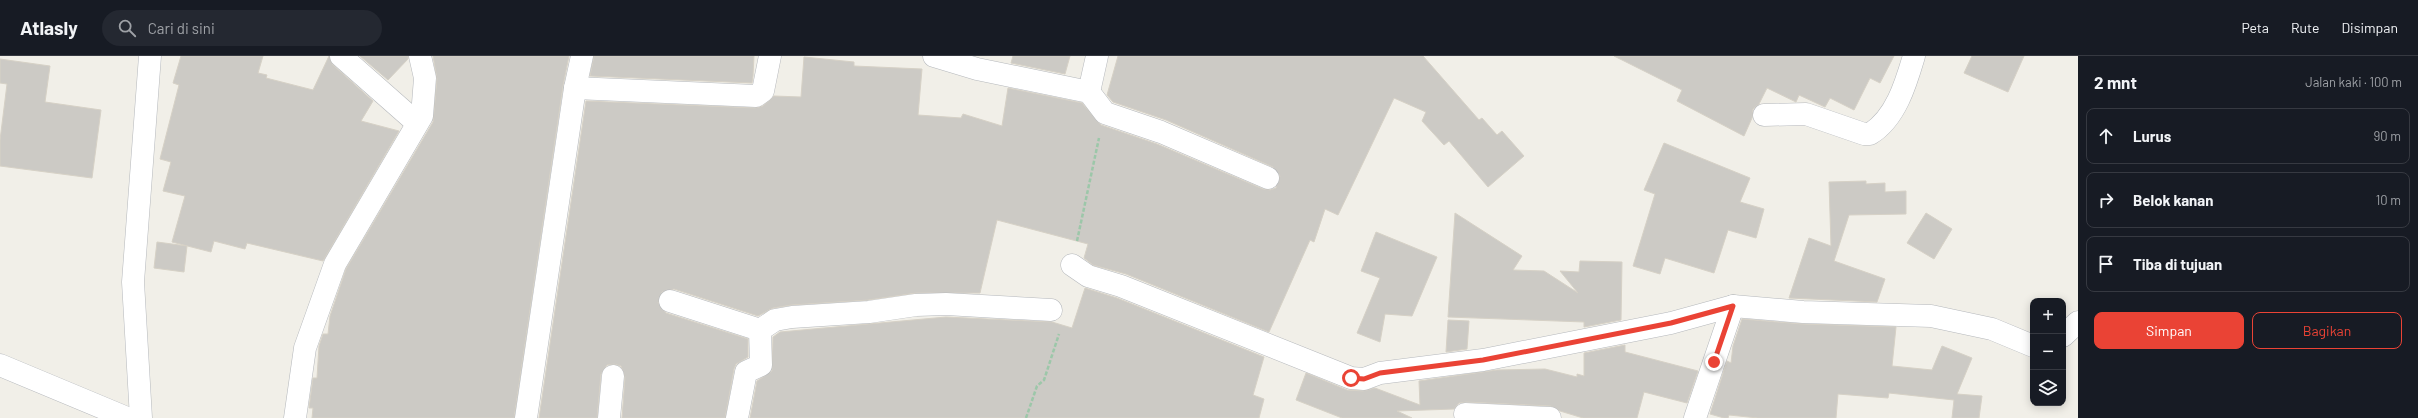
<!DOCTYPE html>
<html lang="id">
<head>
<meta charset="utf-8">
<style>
  body { margin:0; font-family:Barlow,sans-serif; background:#242831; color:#f1f3f6 }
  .controls { position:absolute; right:12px; bottom:12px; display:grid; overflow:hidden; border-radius:8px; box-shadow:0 2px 10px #0003 }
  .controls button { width:36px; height:36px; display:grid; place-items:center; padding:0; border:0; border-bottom:1px solid #363941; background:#171b24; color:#f1f3f6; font:20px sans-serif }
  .stop { position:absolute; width:12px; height:12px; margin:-9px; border:3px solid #ea4335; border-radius:50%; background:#fff }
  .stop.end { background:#ea4335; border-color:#fff; box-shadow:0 1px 4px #0008 }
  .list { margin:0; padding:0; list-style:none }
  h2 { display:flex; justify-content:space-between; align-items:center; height:52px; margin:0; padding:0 16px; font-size:17px }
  h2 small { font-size:13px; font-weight:400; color:#9ea1a6 }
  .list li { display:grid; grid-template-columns:26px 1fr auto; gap:12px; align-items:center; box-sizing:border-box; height:56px; margin:0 8px 8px; padding:0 8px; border:1px solid #363941; border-radius:8px }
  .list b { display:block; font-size:15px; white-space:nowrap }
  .list em { font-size:13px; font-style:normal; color:#9ea1a6 }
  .actions { display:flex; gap:8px; padding:12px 16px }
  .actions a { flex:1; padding:9px 0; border:1px solid #ea4335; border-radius:8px; text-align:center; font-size:14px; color:#ea4335 }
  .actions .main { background:#ea4335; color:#fff }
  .icon { flex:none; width:22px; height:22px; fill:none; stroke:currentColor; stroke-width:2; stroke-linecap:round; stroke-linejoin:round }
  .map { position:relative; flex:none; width:2078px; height:362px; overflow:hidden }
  header { display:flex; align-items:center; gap:24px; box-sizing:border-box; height:56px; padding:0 20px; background:#171b24; border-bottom:1px solid #363941 }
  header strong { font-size:19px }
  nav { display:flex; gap:22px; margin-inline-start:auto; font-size:14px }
  .search { width:280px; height:36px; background:#242831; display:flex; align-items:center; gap:10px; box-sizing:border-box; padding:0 14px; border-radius:22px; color:#9ea1a6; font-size:15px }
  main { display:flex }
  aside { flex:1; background:#171b24 }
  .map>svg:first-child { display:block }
  .building { fill:#cccac5; stroke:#d6d1c6 }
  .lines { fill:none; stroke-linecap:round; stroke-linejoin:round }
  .minor-casing { stroke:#b5b8bc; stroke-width:23 }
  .path { stroke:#9cc7a9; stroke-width:2.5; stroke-dasharray:4 2; stroke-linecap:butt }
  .minor { stroke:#fff; stroke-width:22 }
  .route { stroke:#ea4335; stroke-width:5 }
</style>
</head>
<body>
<header>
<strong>Atlasly</strong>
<div class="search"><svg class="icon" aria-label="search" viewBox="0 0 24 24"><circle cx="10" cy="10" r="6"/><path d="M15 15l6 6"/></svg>Cari di sini</div>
<nav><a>Peta</a><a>Rute</a><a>Disimpan</a></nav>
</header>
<main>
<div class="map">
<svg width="2078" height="362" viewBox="0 0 2078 362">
  <rect width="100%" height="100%" fill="#f1efe8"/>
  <!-- building -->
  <g class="building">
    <path d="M 181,0 L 263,0 L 258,17 L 267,19 L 266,22 L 313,34 L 329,0 L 333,9 L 373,45 L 361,65 L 399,75 L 323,205 L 247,187 L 245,193 L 214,185 L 211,196 L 172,186 L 185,140 L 163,135 L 171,106 L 160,103 L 179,29 L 173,27 Z"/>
    <path d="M 360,0 L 408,0 L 408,3 L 388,24 Z"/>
    <path d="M 433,0 L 569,0 L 563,30 L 514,362 L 312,362 L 313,352 L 309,352 L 313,322 L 317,322 L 319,290 L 323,278 L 328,278 L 330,260 L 346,213 L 433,66 L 437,23 Z"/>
    <path d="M 594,0 L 754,0 L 753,20 L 752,27 L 590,20 Z"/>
    <path d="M 1013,0 L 1070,0 L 1065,18 L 1011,7 Z"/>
    <path d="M 1118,0 L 1423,0 L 1479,64 L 1482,62 L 1497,79 L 1502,75 L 1524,100 L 1488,131 L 1449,85 L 1444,89 L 1422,65 L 1426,56 L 1394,42 L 1338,159 L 1325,153 L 1314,186 L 1310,184 L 1269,276 L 1126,218 L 1093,209 L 1084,202 L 1088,188 L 997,164 L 980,237 L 916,237 L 868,244 L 791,249 L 773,252 L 758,260 L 674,233 L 662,236 L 658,247 L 666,257 L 748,283 L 748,301 L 736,308 L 734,313 L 725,362 L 622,362 L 625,321 L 621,310 L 614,308 L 607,309 L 601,318 L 597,362 L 539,362 L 586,45 L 755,52 L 763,50 L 774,40 L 801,41 L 804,1 L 854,6 L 854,10 L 922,13 L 918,59 L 961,62 L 963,58 L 1002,70 L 1008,32 L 1082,47 L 1101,69 L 1157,88 L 1263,133 L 1270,134 L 1276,132 L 1280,120 L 1273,111 L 1166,64 L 1113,46 L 1107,39 Z"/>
    <path d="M 1614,0 L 1894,0 L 1880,27 L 1870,22 L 1854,54 L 1830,42 L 1825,51 L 1799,39 L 1796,46 L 1767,32 L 1759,48 L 1753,53 L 1752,62 L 1744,80 L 1677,45 L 1682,34 Z"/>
    <path d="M 1972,0 L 2024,0 L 2008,36 L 1964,17 Z"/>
    <path d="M 0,3 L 50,10 L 45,46 L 101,54 L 92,122 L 0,110 L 0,84 L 7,28 L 0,27 Z"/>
    <path d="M 1664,87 L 1750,122 L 1740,146 L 1764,153 L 1756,182 L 1728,174 L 1714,217 L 1665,202 L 1660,218 L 1633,210 L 1655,138 L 1644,134 Z"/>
    <path d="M 1866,125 L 1866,128 L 1885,127 L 1885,136 L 1906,135 L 1906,158 L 1849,159 L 1834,205 L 1885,223 L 1877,246 L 1789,242 L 1809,182 L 1831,190 L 1829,126 Z"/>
    <path d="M 1455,157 L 1522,200 L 1513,214 L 1544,215 L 1578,237 L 1560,215 L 1579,216 L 1580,205 L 1622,206 L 1621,264 L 1584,271 L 1584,266 L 1448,261 Z"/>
    <path d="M 1926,157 L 1952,173 L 1934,203 L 1907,187 Z"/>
    <path d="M 1376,176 L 1437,201 L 1412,260 L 1385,258 L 1380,286 L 1357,277 L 1380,222 L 1361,215 Z"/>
    <path d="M 157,186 L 187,190 L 184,216 L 154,212 Z"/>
    <path d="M 1085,232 L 1117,242 L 1264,301 L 1253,339 L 1264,343 L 1259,362 L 750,362 L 757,325 L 772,315 L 773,281 L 780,276 L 946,261 L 1052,266 L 1072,272 Z"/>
    <path d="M 1742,263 L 1802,268 L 1896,271 L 1892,310 L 1932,314 L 1942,290 L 1972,302 L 1957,338 L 1982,340 L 1979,362 L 1952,362 L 1954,344 L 1889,337 L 1888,342 L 1838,338 L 1836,362 L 1758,362 L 1729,359 L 1728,362 L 1724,362 L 1710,358 L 1727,305 L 1731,307 L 1733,290 Z"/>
    <path d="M 1448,264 L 1469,265 L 1467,293 L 1446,296 Z"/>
    <path d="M 1625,289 L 1625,296 L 1698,315 L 1687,347 L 1644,336 L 1637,362 L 1583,362 L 1560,355 L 1551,350 L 1466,346 L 1459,347 L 1454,353 L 1397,355 L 1412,362 L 1342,362 L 1296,344 L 1306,317 L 1347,334 L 1363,335 L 1375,332 L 1420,349 L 1419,325 L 1497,314 L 1545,313 L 1577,321 L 1577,318 L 1584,320 L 1584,297 Z"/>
  </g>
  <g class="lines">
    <!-- minor casing -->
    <g class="minor-casing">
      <g id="minor">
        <path d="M 341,0 L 417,67"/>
        <path d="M 934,0 L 977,13 L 1089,36 L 1105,57 L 1161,76 L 1268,122"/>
        <path d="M 575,32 L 756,40 L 763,35 L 770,0"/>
        <path d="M 1089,36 L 1097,0"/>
        <path d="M 1764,59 L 1806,58 L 1864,78 L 1870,78 C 1896,62 1906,27 1914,0"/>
        <path d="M 1072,209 L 1088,220 L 1121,230 L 1351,322 L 1364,323 L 1380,317 L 1483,304 L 1671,267 L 1733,250 L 1803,256 L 1931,260 L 1992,273 L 2033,290"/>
        <path d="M 670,245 L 760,274"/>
        <path d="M 2063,280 L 2078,266"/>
        <path d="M 0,309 L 127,362"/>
        <path d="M 1465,358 L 1550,362"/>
        <path d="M 141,362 L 133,226 L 150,0"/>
        <path d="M 295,362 L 305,292 L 335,208 L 422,60 L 425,22 L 420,0"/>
        <path d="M 526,362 L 575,32 L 582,0"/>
        <path d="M 609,362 L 613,320"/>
        <path d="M 737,362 L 746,316 L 761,309 L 760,274 L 775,264 L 792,261 L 869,256 L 916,249 L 946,248 L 1051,254"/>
        <path d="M 1695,362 L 1733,250"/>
      </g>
    </g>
    <!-- path -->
    <g class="path">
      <path d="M 1077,185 L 1099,82"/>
      <path d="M 1026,362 L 1037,330 L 1044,324 L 1059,278"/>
    </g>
    <!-- minor -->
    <use href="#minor" class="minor"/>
  </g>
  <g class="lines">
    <!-- route -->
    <path class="route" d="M 1351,322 L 1364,323 L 1380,317 L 1483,304 L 1671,267 L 1733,250 L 1714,306"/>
  </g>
</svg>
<div class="controls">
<button>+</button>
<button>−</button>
<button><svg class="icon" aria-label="layers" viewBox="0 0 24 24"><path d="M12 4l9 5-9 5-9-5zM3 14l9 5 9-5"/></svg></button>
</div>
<div class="stop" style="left:1351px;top:322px"></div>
<div class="stop end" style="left:1714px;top:306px"></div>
</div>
<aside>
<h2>2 mnt<small>Jalan kaki · 100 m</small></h2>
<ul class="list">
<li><svg class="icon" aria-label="ahead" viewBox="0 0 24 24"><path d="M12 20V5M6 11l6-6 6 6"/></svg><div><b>Lurus</b></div><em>90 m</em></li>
<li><svg class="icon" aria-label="right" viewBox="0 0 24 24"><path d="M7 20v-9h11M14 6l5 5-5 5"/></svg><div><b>Belok kanan</b></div><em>10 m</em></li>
<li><svg class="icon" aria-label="arrive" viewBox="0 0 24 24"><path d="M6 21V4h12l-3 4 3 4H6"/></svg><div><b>Tiba di tujuan</b></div></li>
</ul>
<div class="actions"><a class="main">Simpan</a><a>Bagikan</a></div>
</aside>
</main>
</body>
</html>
